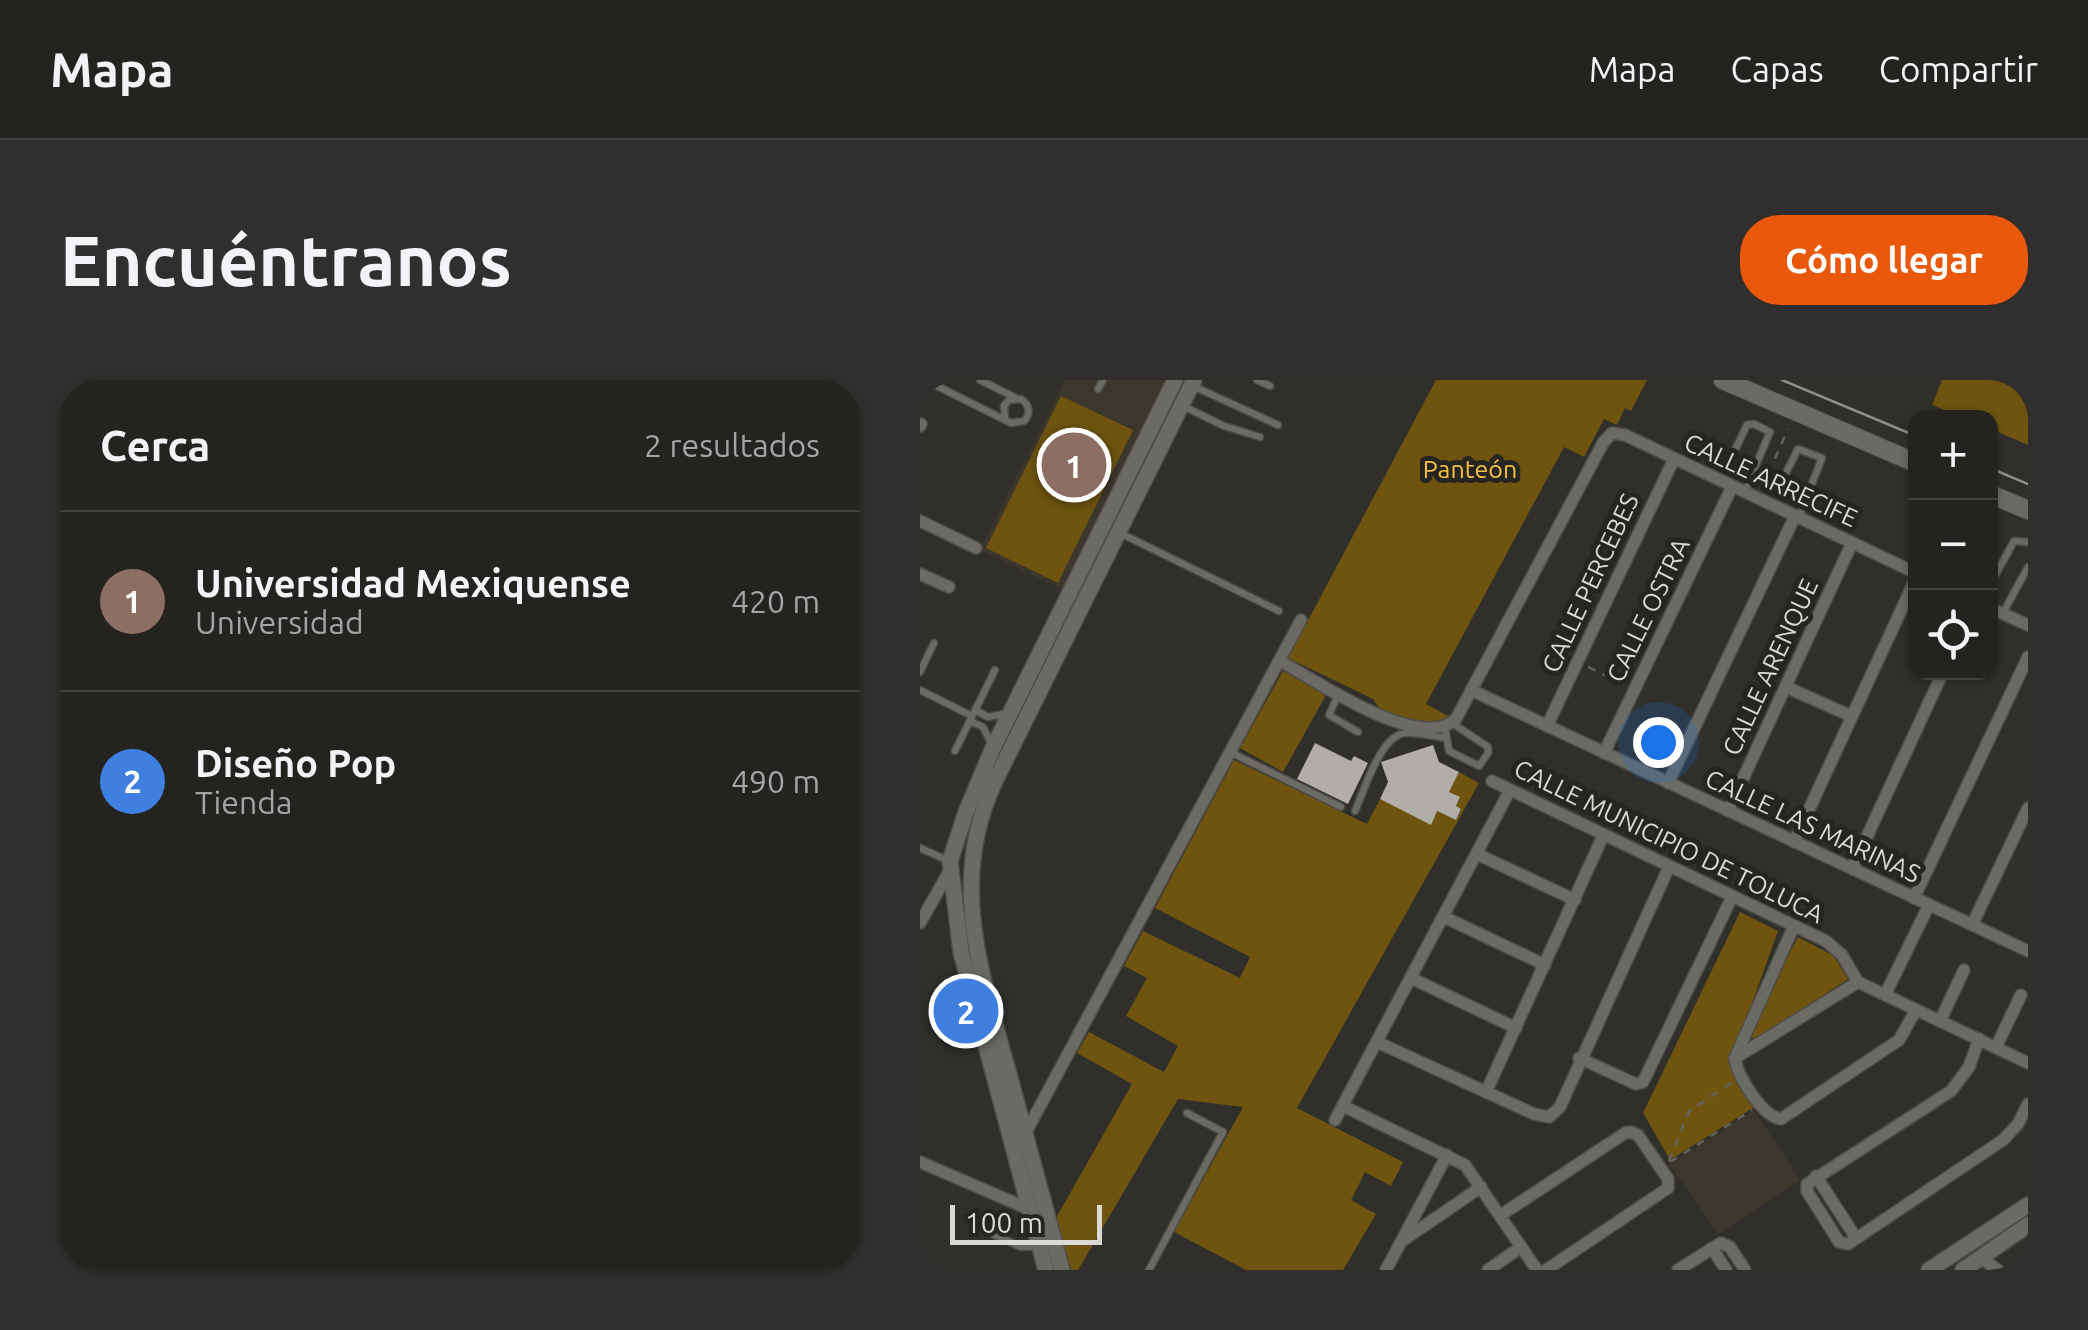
<!DOCTYPE html>
<html lang="es">
<head>
<meta charset="utf-8">
<style>
  body { margin:0; font-family:Ubuntu,sans-serif; background:#312f2d; color:#f1f3f6 }
  .controls { position:absolute; right:30px; top:30px; display:grid; overflow:hidden; border-radius:20px; box-shadow:0 2px 8px #0004 }
  .controls button { width:90px; height:90px; display:grid; place-items:center; padding:0; border:0; border-bottom:2px solid #42403e; background:#252320; color:#f1f3f6; font:50px sans-serif }
  .scale { position:absolute; left:30px; bottom:25px; width:152px; box-sizing:border-box; padding-left:10px; border:5px solid #dad9d6; border-top:0; font-size:28px; line-height:35px; white-space:nowrap; color:#dad9d6; -webkit-text-stroke:8px #272521; paint-order:stroke }
  .you { position:absolute; left:738px; top:362px; width:35px; height:35px; margin:-25px; border:8px solid #fff; border-radius:50%; background:#1a73e8; box-shadow:0 0 0 15px #1a73e833 }
  .badge { display:grid; place-items:center; width:65px; height:65px; border-radius:50%; background:#ea580c; color:#fff; font-size:32px; font-weight:700 }
  .pin { position:absolute; translate:-50% -50%; border:5px solid #fff; box-shadow:0 2px 10px #0006 }
  .list { margin:0; padding:0; list-style:none }
  h2 { display:flex; justify-content:space-between; align-items:center; height:130px; margin:0; padding:0 40px; font-size:42px }
  h2 small { font-size:32px; font-weight:400; color:#a3a4a5 }
  .list li { display:grid; grid-template-columns:65px 1fr auto; gap:30px; align-items:center; box-sizing:border-box; height:180px; padding:0 40px; border-top:2px solid #42403e }
  .list b { display:block; font-size:38px; white-space:nowrap }
  .list p { margin:0; font-size:32px; white-space:nowrap; color:#a3a4a5 }
  .list em { font-size:32px; font-style:normal; color:#a3a4a5 }
  .icon { flex:none; width:55px; height:55px; fill:none; stroke:currentColor; stroke-width:2; stroke-linecap:round; stroke-linejoin:round }
  .map { position:relative; flex:none; width:1108px; height:890px; overflow:hidden; border-radius:40px }
  header { display:flex; align-items:center; gap:60px; box-sizing:border-box; height:140px; padding:0 50px; background:#252320; border-bottom:2px solid #42403e }
  header strong { font-size:48px }
  nav { display:flex; gap:55px; margin-inline-start:auto; font-size:35px }
  .intro { display:flex; align-items:center; justify-content:space-between; box-sizing:border-box; height:240px; padding:0 60px }
  h1 { margin:0; font-size:70px }
  .button { padding:25px 45px; border-radius:40px; background:#ea580c; color:#fff; font-size:35px; font-weight:700 }
  main { display:flex; gap:60px; padding:0 60px }
  aside { flex:1; background:#252320; border-radius:40px; box-shadow:0 2px 8px #0004 }
  .map>svg:first-child { display:block }
  .built { fill:#3c372d }
  .green { fill:#6e540f }
  .building { fill:#b1aea9 }
  .lines { fill:none; stroke-linecap:round; stroke-linejoin:round }
  .service-casing { stroke:#4f4d4a; stroke-width:9 }
  .minor-casing { stroke:#4f4d4a; stroke-width:14 }
  .tertiary-casing { stroke:#4f4d4a; stroke-width:18 }
  .secondary-casing { stroke:#4f4d4a; stroke-width:20 }
  .path { stroke:#64625e; stroke-width:2.5; stroke-dasharray:8 8; stroke-linecap:butt }
  .service { stroke:#6c6a65; stroke-width:6 }
  .minor { stroke:#6c6a65; stroke-width:11 }
  .tertiary { stroke:#6c6a65; stroke-width:15 }
  .secondary { stroke:#6c6a65; stroke-width:18 }
  .rail { stroke:#8e8c89; stroke-width:2.5 }
  .labels { text-anchor:middle; dominant-baseline:central; stroke-width:10; stroke-linejoin:round; paint-order:stroke }
  .park-label { font-size:25px; fill:#f5c140; stroke:#272521 }
  .street-label { font-size:25px; fill:#dad9d6; stroke:#272521 }
</style>
</head>
<body>
<header>
<strong>Mapa</strong>
<nav><a>Mapa</a><a>Capas</a><a>Compartir</a></nav>
</header>
<div class="intro"><h1>Encuéntranos</h1><a class="button">Cómo llegar</a></div>
<main>
<aside>
<h2>Cerca<small>2 resultados</small></h2>
<ul class="list">
<li><span class="badge" style="background:#8d6e63">1</span><div><b>Universidad Mexiquense</b><p>Universidad</p></div><em>420 m</em></li>
<li><span class="badge" style="background:#3f7fe0">2</span><div><b>Diseño Pop</b><p>Tienda</p></div><em>490 m</em></li>
</ul>
</aside>
<div class="map">
<svg width="1108" height="890" viewBox="0 0 1108 890">
  <rect width="100%" height="100%" fill="#312f2b"/>
  <!-- built -->
  <g class="built">
    <path d="M 145,0 L 248,0 L 144,210 L 60,170 Z"/>
    <path d="M 834,730 L 880,800 L 798,854 L 762,800 L 759,801 L 749,785 Z"/>
  </g>
  <!-- green -->
  <g class="green">
    <path d="M 516,0 L 727,0 L 711,31 L 705,28 L 697,45 L 684,39 L 664,77 L 644,67 L 506,324 L 530,337 C 507,348 466,344 453,319 L 368,278 Z"/>
    <path d="M 1022,0 L 1108,0 L 1108,65 L 1071,49 L 1070,38 L 1042,37 L 1012,25 Z"/>
    <path d="M 141,16 L 213,50 L 138,203 L 66,168 Z"/>
    <path d="M 363,291 L 406,315 L 363,392 L 320,368 Z"/>
    <path d="M 314,380 L 447,444 L 460,419 L 510,444 L 517,431 L 536,440 L 541,430 L 536,426 L 540,418 L 529,412 L 539,392 L 559,403 L 377,728 L 483,782 L 471,806 L 445,792 L 431,820 L 456,834 L 423,890 L 326,890 L 254,852 L 323,727 L 258,719 L 158,890 L 151,890 L 136,838 L 212,704 L 157,673 L 169,652 L 244,692 L 258,666 L 206,636 L 227,598 L 204,586 L 223,551 L 320,598 L 330,577 L 235,528 Z"/>
    <path d="M 820,532 L 858,551 L 816,668 L 836,726 L 750,780 L 723,733 Z"/>
    <path d="M 878,557 L 914,576 L 928,599 L 835,660 L 829,654 Z"/>
  </g>
  <!-- building -->
  <g class="building">
    <path d="M 395,363 L 431,381 L 434,376 L 448,383 L 428,424 L 377,399 Z"/>
    <path d="M 513,365 L 519,382 L 539,392 L 529,412 L 540,417 L 536,426 L 541,429 L 536,440 L 517,431 L 511,445 L 460,419 L 468,402 L 461,382 Z"/>
  </g>
  <g class="lines">
    <!-- service casing -->
    <g class="service-casing">
      <g id="service">
        <path d="M 5,0 L 91,43 L 104,41 C 111,33 110,25 101,19 L 89,20 L 84,26 L 85,38"/>
        <path d="M 60,0 L 96,18"/>
        <path d="M 337,0 L 350,6"/>
        <path d="M 273,6 L 358,45"/>
        <path d="M 178,9 L 183,0"/>
        <path d="M 263,26 L 304,46 L 340,57"/>
        <path d="M 807,87 L 827,45 L 834,44 L 850,52 L 825,111"/>
        <path d="M 865,95 L 878,69 L 902,78 L 879,137"/>
        <path d="M 200,153 L 359,231"/>
        <path d="M 1070,205 L 1094,161 L 1108,162"/>
        <path d="M 1083,233 L 1108,187"/>
        <path d="M 0,292 L 14,263"/>
        <path d="M 0,310 L 52,336"/>
        <path d="M 418,315 L 409,335 L 438,352"/>
        <path d="M 55,330 L 68,337 L 89,333"/>
        <path d="M 50,341 L 63,347 L 72,365"/>
        <path d="M 525,347 L 529,371 L 559,386 L 568,373 L 568,367 L 532,343"/>
        <path d="M 35,371 L 75,290"/>
        <path d="M 312,373 L 421,427"/>
        <path d="M 435,431 C 445,409 460,356 485,353 C 498,352 513,356 525,358"/>
        <path d="M 0,468 L 29,481"/>
        <path d="M 64,850 L 101,867 L 118,866"/>
        <path d="M 229,890 L 303,752 L 267,733"/>
      </g>
    </g>
    <!-- minor casing -->
    <g class="minor-casing">
      <g id="minor">
        <path d="M 0,46 L 1,44"/>
        <path d="M 0,141 L 56,168"/>
        <path d="M 0,194 L 29,207"/>
        <path d="M 1070,228 L 1108,245"/>
        <path d="M 360,281 C 397,301 499,373 536,339 L 683,63 L 692,53 L 705,55 L 996,193"/>
        <path d="M 866,307 L 931,336"/>
        <path d="M 551,310 L 1108,571"/>
        <path d="M 627,346 L 754,79"/>
        <path d="M 684,373 L 812,107"/>
        <path d="M 572,401 L 906,561 L 922,575 L 938,602 L 1108,683"/>
        <path d="M 748,403 L 875,136"/>
        <path d="M 808,431 L 932,163"/>
        <path d="M 874,462 L 996,198"/>
        <path d="M 557,474 L 655,520"/>
        <path d="M 932,489 L 1023,292"/>
        <path d="M 994,518 L 1108,277"/>
        <path d="M 524,537 L 625,585"/>
        <path d="M 0,543 L 30,490"/>
        <path d="M 1052,545 L 1108,428"/>
        <path d="M 491,598 L 596,648"/>
        <path d="M 965,615 L 1009,525"/>
        <path d="M 1020,641 L 1044,590"/>
        <path d="M 1059,659 L 1049,687 L 1031,711 L 887,804 L 887,811 L 919,862 L 928,864 L 1083,760 L 1098,744 L 1108,724"/>
        <path d="M 457,662 L 614,734 L 629,737 L 640,727 L 749,487"/>
        <path d="M 1076,667 L 1101,615"/>
        <path d="M 659,678 L 716,704 L 723,702 L 812,517"/>
        <path d="M 815,678 C 817,696 842,736 861,739 L 979,660 L 996,630"/>
        <path d="M 815,678 L 874,546"/>
        <path d="M 815,678 L 938,602"/>
        <path d="M 566,712 L 683,456"/>
        <path d="M 423,726 L 545,785 L 617,890"/>
        <path d="M 415,740 L 589,412"/>
        <path d="M 105,754 L 381,240"/>
        <path d="M 0,782 L 109,829"/>
        <path d="M 896,796 L 936,858"/>
        <path d="M 581,835 L 705,753 L 711,752 L 718,755 L 748,799 L 748,808 L 626,890"/>
        <path d="M 485,859 L 561,807"/>
        <path d="M 792,868 L 806,890"/>
        <path d="M 1061,878 L 1078,890"/>
        <path d="M 466,890 L 527,775"/>
        <path d="M 568,890 L 601,867"/>
        <path d="M 758,890 L 801,863 L 810,867 L 825,890"/>
      </g>
    </g>
    <!-- tertiary casing -->
    <g class="tertiary-casing">
      <g id="tertiary">
        <path d="M 126,890 L 41,572 L 30,481 L 46,432 L 73,368 L 255,0"/>
        <path d="M 142,890 C 125,826 107,762 90,698 C 62,595 27,503 75,401 L 274,0"/>
        <path d="M 1009,890 L 1108,825"/>
        <path d="M 1043,890 L 1108,845"/>
      </g>
    </g>
    <!-- secondary casing -->
    <g class="secondary-casing">
      <g id="secondary">
        <path d="M 803,0 L 996,83"/>
        <path d="M 1070,114 L 1108,130"/>
      </g>
    </g>
    <!-- path -->
    <g class="path">
      <path d="M 842,108 L 868,49"/>
      <path d="M 668,287 L 706,305"/>
      <path d="M 749,781 L 769,731 L 813,702"/>
      <path d="M 750,782 L 832,730"/>
    </g>
    <!-- service -->
    <use href="#service" class="service"/>
    <!-- minor -->
    <use href="#minor" class="minor"/>
    <!-- tertiary -->
    <use href="#tertiary" class="tertiary"/>
    <!-- secondary -->
    <use href="#secondary" class="secondary"/>
    <!-- rail -->
    <g class="rail">
      <path d="M 862,0 L 996,56"/>
      <path d="M 1070,88 L 1108,104"/>
    </g>
  </g>
  <g class="labels">
    <!-- park labels -->
    <g class="park-label">
      <text x="550" y="89">Panteón</text>
    </g>
    <!-- street labels -->
    <g class="street-label">
      <text transform="translate(851 100) rotate(25)">CALLE ARRECIFE</text>
      <text transform="translate(670 203) rotate(-65)">CALLE PERCEBES</text>
      <text transform="translate(728 230) rotate(-64)">CALLE OSTRA</text>
      <text transform="translate(850 287) rotate(-65)">CALLE ARENQUE</text>
      <text transform="translate(893 446) rotate(25)">CALLE LAS MARINAS</text>
      <text transform="translate(749 461) rotate(26)">CALLE MUNICIPIO DE TOLUCA</text>
    </g>
  </g>
</svg>
<div class="controls">
<button>+</button>
<button>−</button>
<button><svg class="icon" aria-label="locate" viewBox="0 0 24 24"><circle cx="12" cy="12" r="6"/><path d="M12 2v4M12 18v4M2 12h4M18 12h4"/></svg></button>
</div>
<div class="scale">100 m</div>
<div class="you"></div>
<div class="pin badge" style="left:154px;top:85px;background:#8d6e63">1</div>
<div class="pin badge" style="left:46px;top:631px;background:#3f7fe0">2</div>
</div>
</main>
</body>
</html>
